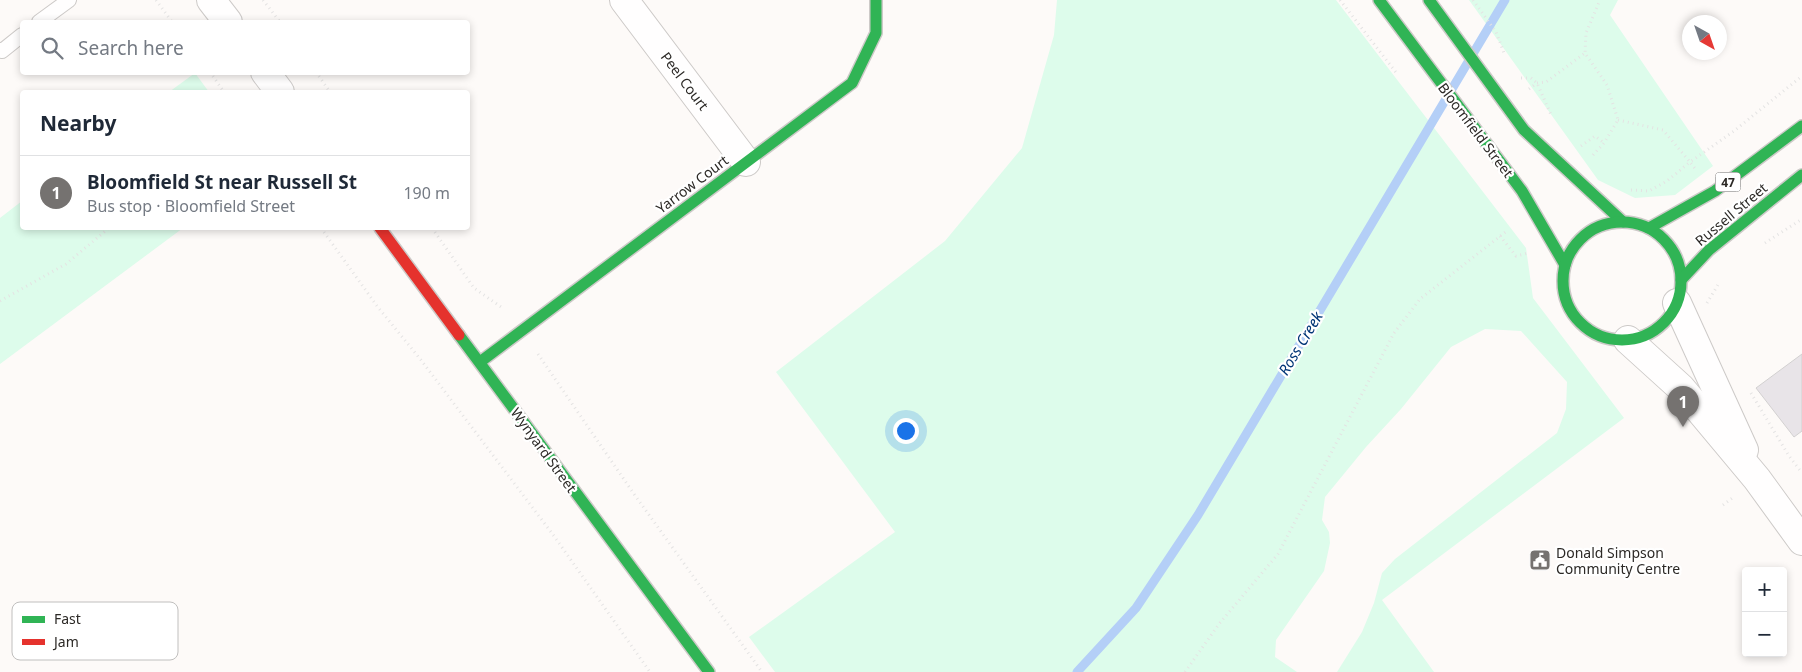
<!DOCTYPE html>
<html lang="en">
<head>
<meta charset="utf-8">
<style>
  body { margin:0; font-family:"Noto Sans",sans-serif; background:#f2f2f3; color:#1f2937 }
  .controls { position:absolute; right:15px; bottom:15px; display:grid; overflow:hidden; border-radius:5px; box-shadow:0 2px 8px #0003 }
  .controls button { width:45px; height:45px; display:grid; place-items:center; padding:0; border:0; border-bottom:1px solid #e0e1e3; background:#fff; color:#1f2937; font:25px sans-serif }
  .compass { position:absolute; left:1682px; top:15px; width:45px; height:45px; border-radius:50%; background:#fff; box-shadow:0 2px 8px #0003; rotate:140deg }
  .you { position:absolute; left:905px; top:430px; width:18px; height:18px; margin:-12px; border:4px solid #fff; border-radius:50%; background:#1a73e8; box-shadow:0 0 0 8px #1a73e833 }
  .badge { display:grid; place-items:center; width:32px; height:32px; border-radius:50%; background:#757270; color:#fff; font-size:16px; font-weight:700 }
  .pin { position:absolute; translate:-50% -41px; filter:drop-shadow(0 1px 2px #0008) }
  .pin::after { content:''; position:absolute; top:26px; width:18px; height:15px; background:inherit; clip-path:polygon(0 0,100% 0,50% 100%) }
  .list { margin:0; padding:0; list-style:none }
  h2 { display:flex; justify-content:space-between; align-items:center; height:65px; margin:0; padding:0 20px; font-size:21px }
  h2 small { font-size:16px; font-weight:400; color:#747a83 }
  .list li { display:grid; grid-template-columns:32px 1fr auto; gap:15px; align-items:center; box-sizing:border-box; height:75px; padding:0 20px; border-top:1px solid #e0e1e3 }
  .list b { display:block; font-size:19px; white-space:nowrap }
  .list p { margin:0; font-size:16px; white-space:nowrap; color:#747a83 }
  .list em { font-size:16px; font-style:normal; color:#747a83 }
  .icon { flex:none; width:28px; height:28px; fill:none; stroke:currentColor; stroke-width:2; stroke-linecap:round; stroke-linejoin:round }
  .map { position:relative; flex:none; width:1802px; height:672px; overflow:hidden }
  .search { position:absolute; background:#fff; box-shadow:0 2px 8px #0003; left:20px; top:20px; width:450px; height:55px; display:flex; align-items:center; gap:12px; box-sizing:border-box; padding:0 18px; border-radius:5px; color:#747a83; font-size:19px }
  .panel { position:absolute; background:#fff; box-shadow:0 2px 8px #0003; left:20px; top:90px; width:450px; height:140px; border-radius:5px }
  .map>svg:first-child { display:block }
  .green { fill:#ddfceb }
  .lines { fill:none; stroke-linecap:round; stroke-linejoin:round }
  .stream { stroke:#b4cff7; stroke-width:9 }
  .building { fill:#e8e4e8; stroke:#d2d0d0 }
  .lane-casing { stroke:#cdcac8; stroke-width:16 }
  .street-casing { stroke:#cdcac8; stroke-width:30 }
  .fast-casing { stroke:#cdcac8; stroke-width:14 }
  .jam-casing { stroke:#cdcac8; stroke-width:14 }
  .path { stroke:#e4e3e3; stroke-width:3; stroke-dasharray:1 4; stroke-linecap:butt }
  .lane { stroke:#fffefe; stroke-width:14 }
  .street { stroke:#fffefe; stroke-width:28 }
  .fast { stroke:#30b455; stroke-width:11 }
  .jam { stroke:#e5322d; stroke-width:11 }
  .labels { text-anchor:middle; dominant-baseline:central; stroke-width:4.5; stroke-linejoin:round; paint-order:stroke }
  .shield { fill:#fff; stroke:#6b6967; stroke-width:1 }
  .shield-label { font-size:12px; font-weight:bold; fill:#2c2926 }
  .street-label { font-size:14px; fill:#2c2926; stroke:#fff }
  .poi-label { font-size:14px; fill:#2c2926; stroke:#fff; text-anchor:start }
  .water-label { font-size:15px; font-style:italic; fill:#013576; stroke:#fff }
  .key { fill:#fff; stroke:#c0bfbe; stroke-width:1 }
  .key-label { font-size:14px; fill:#2c2926 }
</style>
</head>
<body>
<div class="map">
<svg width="1802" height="672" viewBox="0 0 1802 672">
  <rect width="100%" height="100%" fill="#fdfaf8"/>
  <!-- green -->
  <g class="green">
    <path d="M 1057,0 L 1336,0 L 1526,248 L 1533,298 L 1624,418 L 1382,600 L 1434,672 L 1337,672 L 1362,632 L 1374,603 L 1382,573 L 1395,559 L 1557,433 L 1566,409 L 1567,382 L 1521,331 L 1485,329 L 1451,347 L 1401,409 L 1366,447 L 1325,497 L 1322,520 L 1329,532 L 1330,543 L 1324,571 L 1276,640 L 1275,657 L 1297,672 L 775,672 L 749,637 L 895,532 L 776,372 L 945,241 L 1022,148 L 1054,35 Z"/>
    <path d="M 1469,0 L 1618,0 L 1610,15 L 1713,166 L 1675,195 L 1635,198 L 1598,180 Z"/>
    <path d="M 195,73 L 209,92 L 169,92 Z"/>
    <path d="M 22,201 L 22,228 L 183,228 L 0,364 L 0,218 Z"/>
  </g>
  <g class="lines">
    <!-- stream -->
    <path class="stream" d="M 1077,672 L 1136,608 L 1198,515 L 1505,0"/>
  </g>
  <!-- building -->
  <path class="building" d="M 1802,354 L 1802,431 L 1794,437 L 1756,388 Z"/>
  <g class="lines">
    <!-- lane casing -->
    <g class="lane-casing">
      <g id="lane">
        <path d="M 39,22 L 69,0"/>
        <path d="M 0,50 L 2,51 L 22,35"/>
      </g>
    </g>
    <!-- street casing -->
    <g class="street-casing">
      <g id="street">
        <path d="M 211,0 L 228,22"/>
        <path d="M 624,0 L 746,162"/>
        <path d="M 265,72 L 280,92"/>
        <path d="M 1677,303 L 1744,450"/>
        <path d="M 1628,340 L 1681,388 L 1757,479 L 1802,541"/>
      </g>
    </g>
    <!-- fast casing -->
    <g class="fast-casing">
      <g id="fast">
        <path d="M 1379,0 L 1522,191 L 1565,265"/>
        <path d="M 1429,0 L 1524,130 L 1623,222"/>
        <circle cx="1622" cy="281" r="59"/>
        <path d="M 1649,228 L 1715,191 L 1802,126"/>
        <path d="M 1681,280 L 1709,250 L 1802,175"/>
        <path d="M 459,335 L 709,672"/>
        <path d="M 480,362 L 852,83 L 876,33 L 876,0"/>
      </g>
    </g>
    <!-- jam casing -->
    <g class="jam-casing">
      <path id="jam" d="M 380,228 L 459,335"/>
    </g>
    <!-- path -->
    <g class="path">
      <path d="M 156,0 L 172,22"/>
      <path d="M 263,0 L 280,22"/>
      <path d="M 1340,0 L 1398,75"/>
      <path d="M 1473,0 L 1496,32 L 1504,53"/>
      <path d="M 210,72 L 224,92"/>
      <path d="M 316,72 L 330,92"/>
      <path d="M 1521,78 L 1531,78 L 1537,83 L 1552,117"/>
      <path d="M 1529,89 L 1537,83 L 1546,82 L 1585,53"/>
      <path d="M 1618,120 L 1663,130 L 1690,162 L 1734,131 L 1802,76"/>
      <path d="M 1581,146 L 1595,136 L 1604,143"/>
      <path d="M 1593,155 L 1604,143 L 1618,120 L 1607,85 L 1585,53 L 1586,33 L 1600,0"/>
      <path d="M 1631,190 L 1649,191 L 1667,181 L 1690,162 L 1697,171"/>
      <path d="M 321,228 L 377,306 L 421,360 L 554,536 L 650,672"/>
      <path d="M 432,228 L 474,288 L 504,309"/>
      <path d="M 1500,236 L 1516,256 L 1528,253"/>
      <path d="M 1765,243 L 1802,219"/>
      <path d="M 0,301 L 66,264 L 109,228"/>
      <path d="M 1707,303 L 1719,283"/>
      <path d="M 538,354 L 634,494 L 762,672"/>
      <path d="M 1751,393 L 1789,456 L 1802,473"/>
      <path d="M 1723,505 L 1735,496"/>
      <path d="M 1185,672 L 1219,624 L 1278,554 L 1394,333 L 1420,299 L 1508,230"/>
    </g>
    <!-- lane -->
    <use href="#lane" class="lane"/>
    <!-- street -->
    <use href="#street" class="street"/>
    <!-- fast -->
    <use href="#fast" class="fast"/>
    <!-- jam -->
    <use href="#jam" class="jam"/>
  </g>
  <!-- icons -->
  <defs>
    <g id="civic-square" transform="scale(1.125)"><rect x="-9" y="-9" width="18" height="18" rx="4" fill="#757270" stroke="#fff"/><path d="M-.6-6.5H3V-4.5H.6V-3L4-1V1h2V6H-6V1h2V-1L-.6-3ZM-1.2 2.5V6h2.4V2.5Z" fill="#fff"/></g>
  </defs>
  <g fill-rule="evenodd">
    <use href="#civic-square" x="1540" y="560"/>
  </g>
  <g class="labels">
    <!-- shield labels -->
    <rect class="shield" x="1715.5" y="172.5" width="25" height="19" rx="4"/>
    <g class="shield-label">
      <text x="1728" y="182">47</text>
    </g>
    <!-- street labels -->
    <g class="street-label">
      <text transform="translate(685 81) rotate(53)">Peel Court</text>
      <text transform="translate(1476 130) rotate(53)">Bloomfield Street</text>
      <text transform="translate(692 184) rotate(-37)">Yarrow Court</text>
      <text transform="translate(1731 214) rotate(-40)">Russell Street</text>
      <text transform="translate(544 450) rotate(54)">Wynyard Street</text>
    </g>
    <!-- poi labels -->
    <g class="poi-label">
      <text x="1556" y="552">Donald Simpson<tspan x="1556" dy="16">Community Centre</tspan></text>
    </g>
    <!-- water labels -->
    <g class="water-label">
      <text transform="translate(1300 343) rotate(-59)">Ross Creek</text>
    </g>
  </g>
  <!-- legend -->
  <rect x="12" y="602" width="166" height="58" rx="8" class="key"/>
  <rect x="22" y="616" width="23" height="7" fill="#30b455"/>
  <rect x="22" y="639" width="23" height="6" fill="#e5322d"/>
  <g class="key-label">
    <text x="54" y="624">Fast</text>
    <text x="54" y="647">Jam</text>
  </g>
</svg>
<div class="controls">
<button>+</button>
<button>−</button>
</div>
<svg class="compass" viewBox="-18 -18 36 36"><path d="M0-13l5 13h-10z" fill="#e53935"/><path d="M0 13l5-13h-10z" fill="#747a83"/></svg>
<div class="you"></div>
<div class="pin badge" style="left:1683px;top:427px">1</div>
<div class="search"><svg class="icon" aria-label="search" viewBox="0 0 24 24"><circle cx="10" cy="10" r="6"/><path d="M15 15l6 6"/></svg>Search here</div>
<section class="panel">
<h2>Nearby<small></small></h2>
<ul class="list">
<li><span class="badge">1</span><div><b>Bloomfield St near Russell St</b><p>Bus stop · Bloomfield Street</p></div><em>190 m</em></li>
</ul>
</section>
</div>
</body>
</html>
